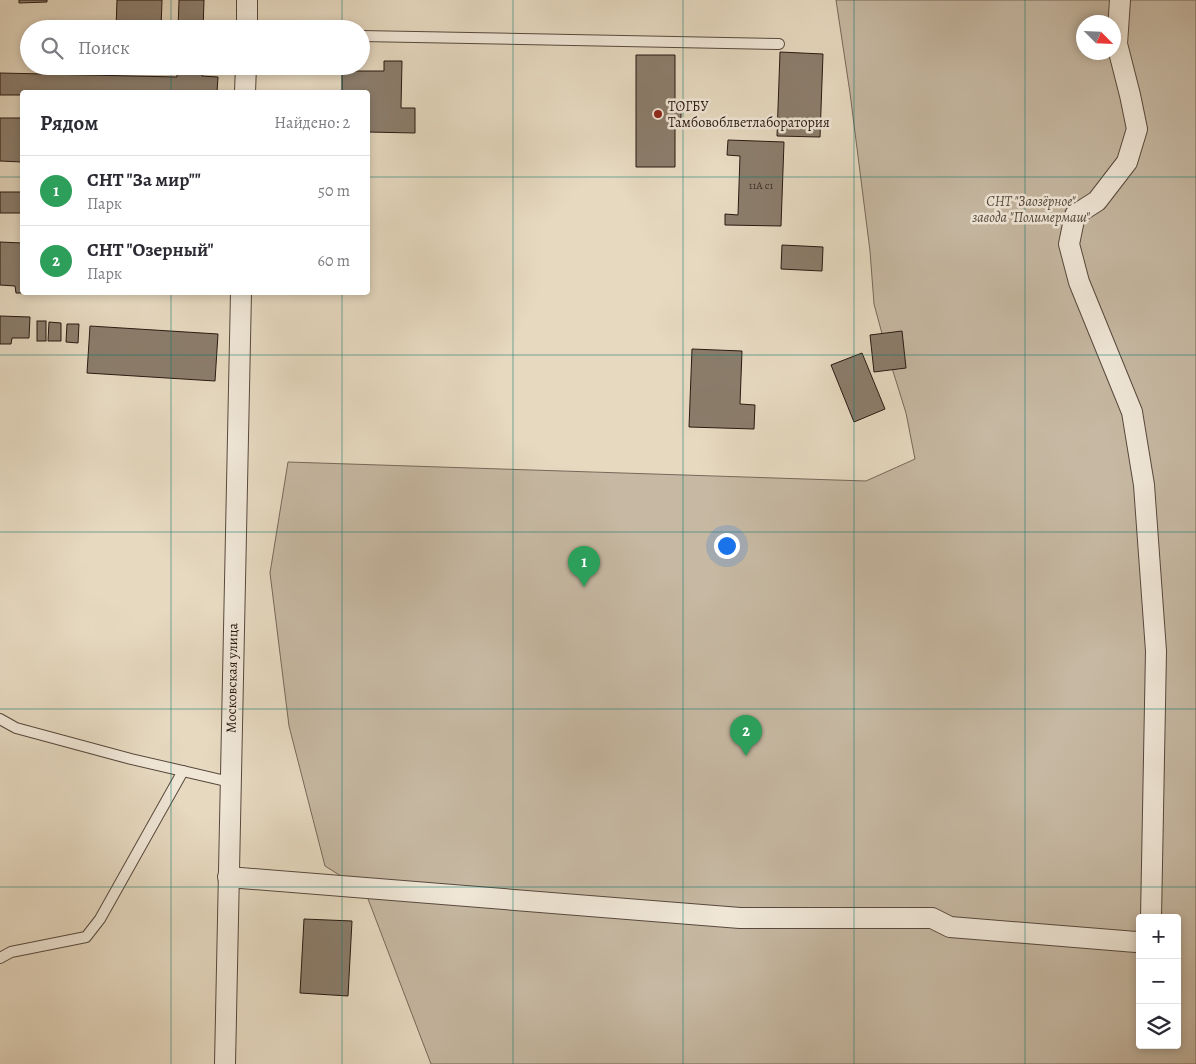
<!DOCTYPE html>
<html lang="ru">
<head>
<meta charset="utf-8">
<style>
  body { margin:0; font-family:Alegreya,serif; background:#f2f2f3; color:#2b2b33 }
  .controls { position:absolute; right:15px; bottom:15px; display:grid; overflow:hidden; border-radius:5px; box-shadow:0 2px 8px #0003 }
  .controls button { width:45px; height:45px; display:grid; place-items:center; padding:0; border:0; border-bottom:1px solid #e1e1e2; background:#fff; color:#2b2b33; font:25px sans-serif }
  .compass { position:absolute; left:1076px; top:15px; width:45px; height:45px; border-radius:50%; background:#fff; box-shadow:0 2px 8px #0003; rotate:114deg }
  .you { position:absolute; left:726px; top:545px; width:18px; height:18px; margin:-12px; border:4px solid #fff; border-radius:50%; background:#1a73e8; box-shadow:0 0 0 8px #1a73e833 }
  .badge { display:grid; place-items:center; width:32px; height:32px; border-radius:50%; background:#0b8043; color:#fff; font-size:16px; font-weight:700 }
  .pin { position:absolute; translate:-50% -41px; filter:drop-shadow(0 1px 2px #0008) }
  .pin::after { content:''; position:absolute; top:26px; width:18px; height:15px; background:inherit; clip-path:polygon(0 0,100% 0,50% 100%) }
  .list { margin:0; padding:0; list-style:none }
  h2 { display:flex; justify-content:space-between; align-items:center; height:65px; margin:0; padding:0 20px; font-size:21px }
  h2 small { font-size:16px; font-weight:400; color:#7c7c81 }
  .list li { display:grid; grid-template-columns:32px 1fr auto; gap:15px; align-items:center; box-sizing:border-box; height:70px; padding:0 20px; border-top:1px solid #e1e1e2 }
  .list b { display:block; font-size:19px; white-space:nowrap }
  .list p { margin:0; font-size:16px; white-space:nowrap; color:#7c7c81 }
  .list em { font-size:16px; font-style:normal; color:#7c7c81 }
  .icon { flex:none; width:28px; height:28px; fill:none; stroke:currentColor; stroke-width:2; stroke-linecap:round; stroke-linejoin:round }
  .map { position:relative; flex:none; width:1196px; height:1064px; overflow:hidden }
  .search { position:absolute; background:#fff; box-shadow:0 2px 8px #0003; left:20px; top:20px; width:350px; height:55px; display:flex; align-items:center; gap:12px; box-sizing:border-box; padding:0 18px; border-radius:28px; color:#7c7c81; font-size:19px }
  .panel { position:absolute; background:#fff; box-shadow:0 2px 8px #0003; left:20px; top:90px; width:350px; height:205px; border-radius:5px }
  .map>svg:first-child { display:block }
  .green { fill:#c6b8a2; stroke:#77685a; fill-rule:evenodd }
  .building { fill:#8b7d6c; stroke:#281911 }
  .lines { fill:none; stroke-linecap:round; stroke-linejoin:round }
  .lane-casing { stroke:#58493d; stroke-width:12 }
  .street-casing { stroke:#58493d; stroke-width:22 }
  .lane { stroke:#efe6d6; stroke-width:10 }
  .street { stroke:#efe6d6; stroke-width:20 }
  .grid { fill:none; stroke:#0f766e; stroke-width:1; stroke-opacity:0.55 }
  .poi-dot { fill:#8f2418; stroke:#efe6d6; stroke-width:2 }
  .labels { text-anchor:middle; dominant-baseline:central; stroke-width:5; stroke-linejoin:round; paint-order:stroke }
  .number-label { font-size:11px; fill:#413228 }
  .poi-label { font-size:14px; fill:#281911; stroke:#efe6d6; text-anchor:start }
  .park-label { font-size:14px; font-style:italic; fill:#57493c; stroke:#efe6d6 }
  .street-label { font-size:14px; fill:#281911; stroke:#efe6d6 }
</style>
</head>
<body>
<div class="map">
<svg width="1196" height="1064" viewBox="0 0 1196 1064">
  <rect width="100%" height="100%" fill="#e6d9c0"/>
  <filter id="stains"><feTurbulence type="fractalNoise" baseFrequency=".004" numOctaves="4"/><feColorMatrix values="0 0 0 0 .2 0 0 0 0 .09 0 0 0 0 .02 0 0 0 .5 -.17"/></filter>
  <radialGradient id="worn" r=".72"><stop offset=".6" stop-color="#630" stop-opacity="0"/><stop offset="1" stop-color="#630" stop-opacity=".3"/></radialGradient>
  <!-- green -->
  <path class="green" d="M 836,0 L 1196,0 L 1196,1064 L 431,1064 L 365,891 L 325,866 L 289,726 L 270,573 L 288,462 L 866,481 L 915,459 L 906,413 L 887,352 L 874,304 L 870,251 L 850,93 ZM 1084,22 L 1114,22 L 1114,52 L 1084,52 ZM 1140,918 L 1177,918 L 1177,1045 L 1140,1045 Z"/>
  <!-- building -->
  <g class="building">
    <path d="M 19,0 L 47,0 L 47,2 L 19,3 Z"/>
    <path d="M 117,0 L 162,0 L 161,29 L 116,29 Z"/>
    <path d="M 179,0 L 204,0 L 203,29 L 178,29 Z"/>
    <path d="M 780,52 L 823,54 L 820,137 L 777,136 Z"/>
    <path d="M 636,55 L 675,55 L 675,105 L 681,105 L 681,122 L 675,122 L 675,167 L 636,167 Z"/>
    <path d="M 384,61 L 402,61 L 401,108 L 415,108 L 415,133 L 368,132 L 368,92 L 342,92 L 342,71 L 384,71 Z"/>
    <path d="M 52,66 L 76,66 L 76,68 L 53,68 Z"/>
    <path d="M 115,66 L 160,66 L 160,69 L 115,68 Z"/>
    <path d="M 177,66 L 202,66 L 202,76 L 218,77 L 217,92 L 22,92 L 22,95 L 0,95 L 0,73 L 177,77 Z"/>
    <path d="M 0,118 L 22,118 L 22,162 L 0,161 Z"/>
    <path d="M 728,140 L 784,142 L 781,226 L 725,225 L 725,214 L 738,215 L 740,156 L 727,155 Z"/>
    <rect x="0" y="192" width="22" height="21"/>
    <path d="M 0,242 L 22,243 L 22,292 L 26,293 L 16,293 L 15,286 L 0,285 Z"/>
    <path d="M 782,245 L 823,247 L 822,271 L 781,269 Z"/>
    <path d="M 0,316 L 30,317 L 29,338 L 12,338 L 11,344 L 0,344 Z"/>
    <rect x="37" y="321" width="9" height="20"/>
    <path d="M 49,322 L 61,323 L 61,341 L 48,341 Z"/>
    <path d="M 67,324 L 79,324 L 78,343 L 66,342 Z"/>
    <path d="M 90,326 L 218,334 L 215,381 L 87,373 Z"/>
    <path d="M 902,331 L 906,368 L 874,372 L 870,335 Z"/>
    <path d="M 692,349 L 742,351 L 740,404 L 755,405 L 754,429 L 689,427 Z"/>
    <path d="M 862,353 L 885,409 L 854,422 L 831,365 Z"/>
    <path d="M 304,919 L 352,921 L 348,996 L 300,993 Z"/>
  </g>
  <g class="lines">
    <!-- lane casing -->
    <g class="lane-casing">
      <g id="lane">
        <path d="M 361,36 L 779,44"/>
        <path d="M 0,719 L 16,728 L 131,759 L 230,782"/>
        <path d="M 0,958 L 11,952 L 86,937 L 100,919 L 183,771"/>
      </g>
    </g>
    <!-- street casing -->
    <g class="street-casing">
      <g id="street">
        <path d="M 1120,0 L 1117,44 L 1130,95 L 1137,129 L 1127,162 L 1097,201 L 1075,215 L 1069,244 L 1079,282 L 1132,412 L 1144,485 L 1156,651 L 1151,918"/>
        <path d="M 247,29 L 247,0"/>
        <path d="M 245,92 L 246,66"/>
        <path d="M 228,877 L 740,918 L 932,918 L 950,927 L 1136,942 L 1140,941"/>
        <path d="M 225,1064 L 241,292"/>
      </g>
    </g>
    <!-- lane -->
    <use href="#lane" class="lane"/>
    <!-- street -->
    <use href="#street" class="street"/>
  </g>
  <!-- grid -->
  <path class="grid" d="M 171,0 L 171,29M 342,0 L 342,29M 513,0 L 513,1064M 683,0 L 683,1064M 854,0 L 854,1064M 1025,0 L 1025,1064M 171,66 L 171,92M 342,66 L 342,92M 0,177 L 22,177M 368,177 L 1196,177M 171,292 L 171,1064M 342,292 L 342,1064M 0,355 L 1196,355M 0,532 L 1196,532M 0,709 L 1196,709M 0,887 L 1196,887"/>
  <!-- markers -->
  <circle class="poi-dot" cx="658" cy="114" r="5"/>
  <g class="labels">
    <!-- number labels -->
    <g class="number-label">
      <text x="761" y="185">11А с1</text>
    </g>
    <!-- poi labels -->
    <g class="poi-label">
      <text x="668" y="106">ТОГБУ<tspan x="668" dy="16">Тамбовоблветлаборатория</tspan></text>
    </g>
    <!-- park labels -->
    <g class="park-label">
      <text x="1031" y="201">СНТ "Заозёрное"<tspan x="1031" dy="16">завода "Полимермаш"</tspan></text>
    </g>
    <!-- street labels -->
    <g class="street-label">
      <text transform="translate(232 678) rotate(-89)">Московская улица</text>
    </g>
  </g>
  <rect width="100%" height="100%" filter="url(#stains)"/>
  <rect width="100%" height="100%" fill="url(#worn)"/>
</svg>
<div class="controls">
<button>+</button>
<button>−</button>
<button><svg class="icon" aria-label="layers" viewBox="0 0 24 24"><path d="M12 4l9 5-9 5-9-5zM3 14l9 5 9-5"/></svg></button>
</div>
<svg class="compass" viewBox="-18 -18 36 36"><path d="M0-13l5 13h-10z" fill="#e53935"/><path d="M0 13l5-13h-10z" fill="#7c7c81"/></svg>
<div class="you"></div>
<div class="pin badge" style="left:584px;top:587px;background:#2e9e5b">1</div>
<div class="pin badge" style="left:746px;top:756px;background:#2e9e5b">2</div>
<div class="search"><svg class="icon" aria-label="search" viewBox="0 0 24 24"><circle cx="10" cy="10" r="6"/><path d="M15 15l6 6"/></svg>Поиск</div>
<section class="panel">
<h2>Рядом<small>Найдено: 2</small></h2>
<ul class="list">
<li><span class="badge" style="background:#2e9e5b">1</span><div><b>СНТ &quot;За мир&quot;&quot;</b><p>Парк</p></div><em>50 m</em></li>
<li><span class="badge" style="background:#2e9e5b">2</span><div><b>СНТ &quot;Озерный&quot;</b><p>Парк</p></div><em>60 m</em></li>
</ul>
</section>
</div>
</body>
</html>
